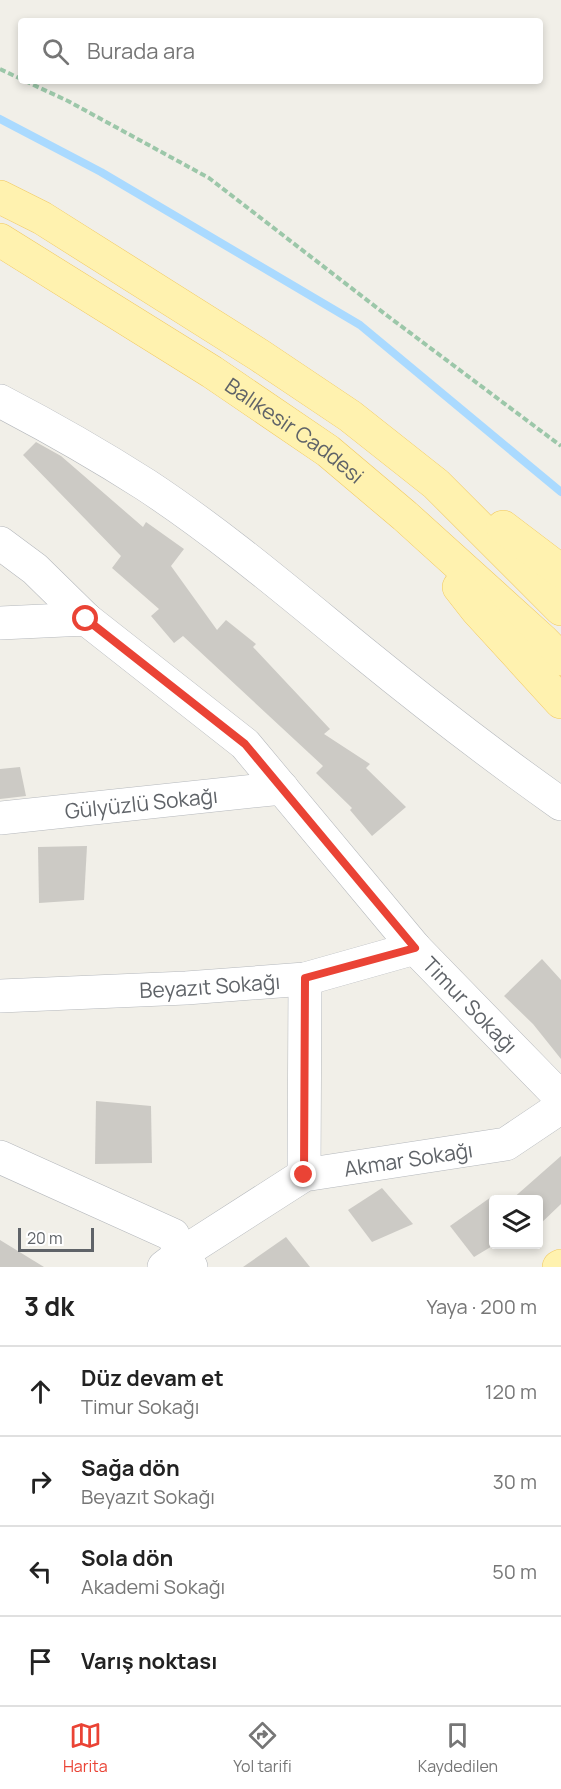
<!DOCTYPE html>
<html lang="tr">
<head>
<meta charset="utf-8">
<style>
  body { margin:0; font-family:Manrope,sans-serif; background:#f6f6f6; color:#222 }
  .controls { position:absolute; right:18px; bottom:18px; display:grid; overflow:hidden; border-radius:6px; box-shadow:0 3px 9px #0003 }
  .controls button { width:54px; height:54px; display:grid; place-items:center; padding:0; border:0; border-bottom:2px solid #e0e0e0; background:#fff; color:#222; font:30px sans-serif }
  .scale { position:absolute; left:18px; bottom:15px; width:76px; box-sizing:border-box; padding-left:6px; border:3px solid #5f6368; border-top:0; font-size:16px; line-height:21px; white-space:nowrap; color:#5f6368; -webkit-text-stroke:4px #fff; paint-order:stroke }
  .stop { position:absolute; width:18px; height:18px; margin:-14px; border:4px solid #ea4335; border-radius:50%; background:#fff }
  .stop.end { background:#ea4335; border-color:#fff; box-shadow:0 2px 6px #0008 }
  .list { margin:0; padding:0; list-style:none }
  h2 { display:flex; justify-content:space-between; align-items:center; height:78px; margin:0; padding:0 24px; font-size:26px }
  h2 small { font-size:20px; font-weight:400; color:#767676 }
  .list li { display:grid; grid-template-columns:39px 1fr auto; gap:18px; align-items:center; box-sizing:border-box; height:90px; padding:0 24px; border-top:2px solid #e0e0e0 }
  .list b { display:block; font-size:22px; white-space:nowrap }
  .list p { margin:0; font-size:20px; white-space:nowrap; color:#767676 }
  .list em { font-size:20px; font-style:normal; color:#767676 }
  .icon { flex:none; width:33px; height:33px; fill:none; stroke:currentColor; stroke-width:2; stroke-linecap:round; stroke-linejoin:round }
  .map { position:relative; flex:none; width:561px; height:1267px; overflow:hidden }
  .search { position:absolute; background:#fff; box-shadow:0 3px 9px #0003; left:18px; right:18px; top:18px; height:66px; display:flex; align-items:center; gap:15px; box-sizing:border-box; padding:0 21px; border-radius:6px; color:#767676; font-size:22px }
  .sheet { height:438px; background:#fff }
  nav { display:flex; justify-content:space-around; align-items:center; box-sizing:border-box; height:84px; border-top:2px solid #e0e0e0; background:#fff; font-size:16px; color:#767676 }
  nav a { display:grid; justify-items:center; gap:3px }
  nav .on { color:#ea4335 }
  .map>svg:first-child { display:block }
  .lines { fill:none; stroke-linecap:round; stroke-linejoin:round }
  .stream { stroke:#aadaff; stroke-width:8 }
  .building { fill:#cccac5 }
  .minor-casing { stroke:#b5b8bc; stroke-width:34 }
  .major-casing { stroke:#f2c960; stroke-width:34 }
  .path { stroke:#9cc7a9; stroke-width:4; stroke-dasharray:6 3; stroke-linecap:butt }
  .minor { stroke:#fff; stroke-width:33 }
  .major { stroke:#fff2af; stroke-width:33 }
  .route { stroke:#ea4335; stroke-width:8 }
  .labels { text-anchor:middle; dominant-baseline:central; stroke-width:6; stroke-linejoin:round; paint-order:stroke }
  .street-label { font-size:21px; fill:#5f6368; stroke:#fff }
</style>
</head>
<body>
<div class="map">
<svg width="561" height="1267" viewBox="0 0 561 1267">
  <rect width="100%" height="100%" fill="#f1efe8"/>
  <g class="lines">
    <!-- stream -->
    <path class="stream" d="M 0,119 L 101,172 L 360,325 L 561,492"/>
  </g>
  <!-- building -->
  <g class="building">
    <path d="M 36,442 L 61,456 L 143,527 L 146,522 L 184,549 L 171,566 L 217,630 L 226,620 L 256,644 L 253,647 L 330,729 L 324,734 L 370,764 L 366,768 L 406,807 L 372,836 L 350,810 L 352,808 L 316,773 L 323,766 L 183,636 L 174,643 L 151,616 L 159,609 L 112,568 L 121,556 L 23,455 Z"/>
    <path d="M 20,767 L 26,796 L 0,799 L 0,769 Z"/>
    <path d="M 87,846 L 84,900 L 39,903 L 38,847 Z"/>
    <path d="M 542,959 L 561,980 L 561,1059 L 533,1024 L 504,996 Z"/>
    <path d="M 96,1101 L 151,1106 L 152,1163 L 95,1164 Z"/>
    <path d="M 561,1156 L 561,1204 L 538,1226 L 538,1200 L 511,1200 Z"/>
    <path d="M 382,1188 L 413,1224 L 372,1242 L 348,1210 Z"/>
    <path d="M 494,1195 L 494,1245 L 474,1257 L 450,1226 Z"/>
    <path d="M 286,1237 L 310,1267 L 243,1267 Z"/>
    <path d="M 0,1240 L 44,1267 L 0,1267 Z"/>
  </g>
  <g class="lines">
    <!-- minor casing -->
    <g class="minor-casing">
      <g id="minor">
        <path d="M 0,401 C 50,427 99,455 146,485 C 222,535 292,595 362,652 C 427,705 493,756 561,804"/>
        <path d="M 0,543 L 35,569 L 86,619"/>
        <path id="s1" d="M 0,623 L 86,619 L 245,744 L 415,948 L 561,1098"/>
        <path id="s2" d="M 0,818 L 282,788"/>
        <path id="s3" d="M 0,996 L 186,988 L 305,979 L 415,948"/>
        <path d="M 0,1157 L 173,1235 L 181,1254 L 191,1267"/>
        <path d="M 304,1175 L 305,979"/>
        <path id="s4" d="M 164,1267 L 181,1254 L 304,1175 L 506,1144 L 561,1107"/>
      </g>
    </g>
    <!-- major casing -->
    <g class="major-casing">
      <g id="major">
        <path d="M 0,197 L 42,218 L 259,355 L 350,416 L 436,484 L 561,609"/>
        <path id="s5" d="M 0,240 L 212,372 L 328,451 L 405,516 L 542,640 L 561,659"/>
        <path d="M 503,527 L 561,571"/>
        <path d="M 459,587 L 477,610 L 561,702"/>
        <path d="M 559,1267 L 561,1266"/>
      </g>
    </g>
    <!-- path -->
    <g class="path">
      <path d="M 0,69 L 21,79"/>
      <path d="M 25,81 L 68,101 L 209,178 L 385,314 L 561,446"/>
    </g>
    <!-- minor -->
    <use href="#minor" class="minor"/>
    <!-- major -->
    <use href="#major" class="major"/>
  </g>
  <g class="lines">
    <!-- route -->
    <path class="route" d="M 86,619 L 245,744 L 415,948 L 305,978 L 304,1175"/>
  </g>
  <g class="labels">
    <!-- street labels -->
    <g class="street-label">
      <text stroke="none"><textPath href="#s5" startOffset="351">Balıkesir Caddesi</textPath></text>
      <text stroke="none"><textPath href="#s2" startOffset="142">Gülyüzlü Sokağı</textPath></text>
      <text stroke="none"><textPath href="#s3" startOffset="210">Beyazıt Sokağı</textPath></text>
      <text stroke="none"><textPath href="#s1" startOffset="633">Timur Sokağı</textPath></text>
      <text stroke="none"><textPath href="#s4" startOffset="273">Akmar Sokağı</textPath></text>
    </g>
  </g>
</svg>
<div class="controls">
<button><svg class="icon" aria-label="layers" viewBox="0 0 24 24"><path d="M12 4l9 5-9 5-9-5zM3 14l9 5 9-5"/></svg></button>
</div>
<div class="scale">20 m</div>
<div class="stop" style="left:86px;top:619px"></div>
<div class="stop end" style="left:304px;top:1175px"></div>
<div class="search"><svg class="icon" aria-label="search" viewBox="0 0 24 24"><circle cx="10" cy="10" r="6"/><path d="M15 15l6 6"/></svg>Burada ara</div>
</div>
<section class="sheet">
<h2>3 dk<small>Yaya · 200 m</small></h2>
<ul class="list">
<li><svg class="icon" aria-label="ahead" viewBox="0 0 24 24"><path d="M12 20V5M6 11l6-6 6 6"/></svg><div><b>Düz devam et</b><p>Timur Sokağı</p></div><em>120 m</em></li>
<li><svg class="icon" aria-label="right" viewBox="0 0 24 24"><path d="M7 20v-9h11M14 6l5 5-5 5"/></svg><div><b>Sağa dön</b><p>Beyazıt Sokağı</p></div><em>30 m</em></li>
<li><svg class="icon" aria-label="left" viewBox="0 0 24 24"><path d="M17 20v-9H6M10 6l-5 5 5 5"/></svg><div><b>Sola dön</b><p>Akademi Sokağı</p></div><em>50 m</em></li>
<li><svg class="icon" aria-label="arrive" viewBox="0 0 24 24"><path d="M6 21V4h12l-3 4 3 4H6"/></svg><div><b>Varış noktası</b></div></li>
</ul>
</section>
<nav>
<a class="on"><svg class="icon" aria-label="map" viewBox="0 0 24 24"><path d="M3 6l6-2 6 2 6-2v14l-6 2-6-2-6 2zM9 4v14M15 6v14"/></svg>Harita</a>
<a><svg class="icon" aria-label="directions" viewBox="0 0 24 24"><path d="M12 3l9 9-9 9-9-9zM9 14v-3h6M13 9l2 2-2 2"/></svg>Yol tarifi</a>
<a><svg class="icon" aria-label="saved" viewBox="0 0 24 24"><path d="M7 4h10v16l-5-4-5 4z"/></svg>Kaydedilen</a>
</nav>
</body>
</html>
